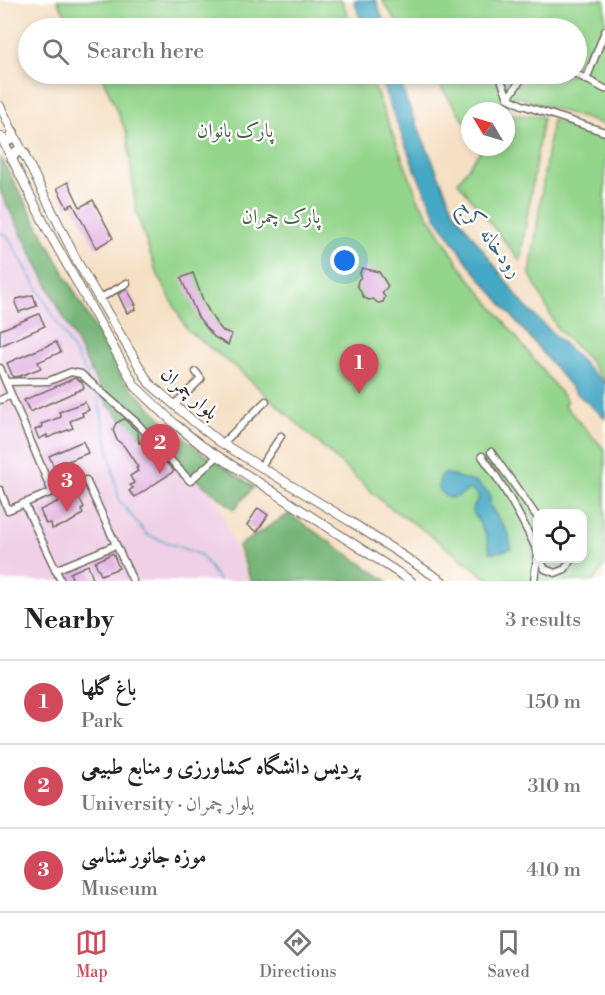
<!DOCTYPE html>
<html lang="en">
<head>
<meta charset="utf-8">
<style>
  body { margin:0; font-family:"Libre Bodoni",Amiri,serif; background:#f6f6f6; color:#222 }
  .controls { position:absolute; right:18px; bottom:18px; display:grid; overflow:hidden; border-radius:12px; box-shadow:0 3px 9px #0003 }
  .controls button { width:54px; height:54px; display:grid; place-items:center; padding:0; border:0; border-bottom:2px solid #e0e0e0; background:#fff; color:#222; font:30px sans-serif }
  .compass { position:absolute; left:461px; top:102px; width:54px; height:54px; border-radius:50%; background:#fff; box-shadow:0 3px 9px #0003; rotate:308deg }
  .you { position:absolute; left:345px; top:261px; width:21px; height:21px; margin:-15px; border:4px solid #fff; border-radius:50%; background:#1a73e8; box-shadow:0 0 0 9px #1a73e833 }
  .badge { display:grid; place-items:center; width:39px; height:39px; border-radius:50%; background:#d1495b; color:#fff; font-size:20px; font-weight:700 }
  .pin { position:absolute; translate:-50% -50px; filter:drop-shadow(0 2px 3px #0008) }
  .pin::after { content:''; position:absolute; top:32px; width:21px; height:18px; background:inherit; clip-path:polygon(0 0,100% 0,50% 100%) }
  .list { margin:0; padding:0; list-style:none }
  h2 { display:flex; justify-content:space-between; align-items:center; height:78px; margin:0; padding:0 24px; font-size:26px }
  h2 small { font-size:20px; font-weight:400; color:#767676 }
  .list li { display:grid; grid-template-columns:39px 1fr auto; gap:18px; align-items:center; box-sizing:border-box; height:84px; padding:0 24px; border-top:2px solid #e0e0e0 }
  .list b { display:block; font-size:22px; white-space:nowrap }
  .list p { margin:0; font-size:20px; white-space:nowrap; color:#767676 }
  .list em { font-size:20px; font-style:normal; color:#767676 }
  .icon { flex:none; width:33px; height:33px; fill:none; stroke:currentColor; stroke-width:2; stroke-linecap:round; stroke-linejoin:round }
  .map { position:relative; flex:none; width:605px; height:581px; overflow:hidden }
  .search { position:absolute; background:#fff; box-shadow:0 3px 9px #0003; left:18px; right:18px; top:18px; height:66px; display:flex; align-items:center; gap:15px; box-sizing:border-box; padding:0 21px; border-radius:33px; color:#767676; font-size:22px }
  .sheet { height:330px; background:#fff }
  nav { display:flex; justify-content:space-around; align-items:center; box-sizing:border-box; height:84px; border-top:2px solid #e0e0e0; background:#fff; font-size:16px; color:#767676 }
  nav a { display:grid; justify-items:center; gap:3px }
  nav .on { color:#d1495b }
  .map>svg:first-child { display:block }
  .built { fill:#efd0e6 }
  .green { fill:#94d58c; stroke:#60805c; stroke-width:1.5; fill-rule:evenodd }
  .forest { fill:#77b678; stroke:#517052; stroke-width:1.5 }
  .water { fill:#45a8c5; stroke:#386a78; stroke-width:1.5 }
  .lines { fill:none; stroke-linecap:round; stroke-linejoin:round }
  .stream { stroke:#45a8c5; stroke-width:1.5 }
  .building { fill:#e2b0e1 }
  .minor-casing { stroke:#726a61; stroke-width:9 }
  .major-casing { stroke:#726a61; stroke-width:10 }
  .highway-casing { stroke:#726a61; stroke-width:12 }
  .minor { stroke:#fff; stroke-width:6 }
  .major { stroke:#fff; stroke-width:8 }
  .highway { stroke:#fff; stroke-width:9 }
  .labels { text-anchor:middle; dominant-baseline:central; stroke-width:4.5; stroke-linejoin:round; paint-order:stroke }
  .park-label { font-size:20px; fill:#4a5e48; stroke:#fff }
  .street-label { font-size:20px; fill:#2b2b2b; stroke:#fff }
  .water-label { font-size:21px; font-style:italic; fill:#376370; stroke:#fff }
</style>
</head>
<body>
<div class="map">
<svg width="605" height="581" viewBox="0 0 605 581">
  <rect width="100%" height="100%" fill="#fff"/>
  <filter id="ink" filterUnits="userSpaceOnUse"><feTurbulence type="fractalNoise" baseFrequency=".0167" numOctaves="2"/><feDisplacementMap in="SourceGraphic" scale="12" xChannelSelector="R" yChannelSelector="G"/><feConvolveMatrix kernelMatrix="1 2 1 2 8 2 1 2 1" color-interpolation-filters="sRGB"/></filter>
  <filter id="wash" filterUnits="userSpaceOnUse"><feTurbulence type="fractalNoise" baseFrequency=".008" numOctaves="4" result="noise"/><feDisplacementMap in="SourceGraphic" scale="24" xChannelSelector="R" yChannelSelector="G"/><feGaussianBlur stdDeviation="1.35" result="paint"/><feColorMatrix in="noise" values="0 0 0 0 0 0 0 0 0 0 0 0 0 0 0 0 0 1.4 0 .05"/><feComposite in="paint" operator="in"/></filter>
  <g filter="url(#wash)">
    <rect width="100%" height="100%" fill="#f5e0c5"/>
    <!-- built -->
    <path class="built" d="M 0,164 L 118,383 L 218,503 L 248,581 L 0,581 Z"/>
    <!-- green -->
    <g class="green">
      <path d="M 57,0 L 342,0 L 352,28 L 74,28 Z"/>
      <path d="M 382,0 L 605,0 L 605,125 L 515,96 L 498,111 L 470,111 L 470,129 L 432,74 L 576,74 L 576,28 L 401,28 Z"/>
      <path d="M 101,74 L 369,74 L 419,201 L 460,266 L 567,401 L 564,405 L 605,450 L 605,564 L 594,581 L 491,581 L 418,526 L 386,505 L 239,370 L 187,330 L 156,271 L 136,211 L 127,134 ZM 538,514 L 582,514 L 582,558 L 538,558 Z"/>
      <path d="M 506,114 L 543,117 L 520,261 L 458,182 L 483,147 L 506,147 Z"/>
      <path d="M 552,120 L 605,138 L 605,383 L 587,358 L 557,328 L 530,274 Z"/>
    </g>
    <!-- forest -->
    <g class="forest">
      <path d="M 0,156 L 122,378 L 160,417 L 205,455 L 254,487 L 234,509 L 129,427 L 108,405 L 0,191 Z"/>
      <path d="M 289,514 L 387,581 L 251,581 L 238,546 Z"/>
    </g>
    <!-- water -->
    <g class="water">
      <path d="M 354,0 L 376,0 L 386,28 L 363,28 Z"/>
      <path d="M 378,74 L 399,74 L 405,97 L 454,211 L 524,305 L 605,384 L 605,418 L 576,393 L 471,267 L 438,220 L 416,172 Z"/>
      <path d="M 444,473 L 477,483 L 490,494 L 490,506 L 509,534 L 511,549 L 493,553 L 490,552 L 486,535 L 473,512 L 473,508 L 479,497 L 473,490 L 468,490 C 457,499 446,503 438,487 L 440,478 Z"/>
    </g>
    <g class="lines">
      <!-- stream -->
      <g class="stream">
        <path d="M 0,233 L 7,235 L 88,376"/>
        <path d="M 94,389 L 98,397 L 119,500 L 147,535 L 201,555 L 219,581"/>
      </g>
    </g>
    <g id="blocks">
      <!-- building -->
      <g class="building">
        <path d="M 68,182 L 80,207 L 93,200 L 113,238 L 96,248 L 73,204 L 67,207 L 57,188 Z"/>
        <path d="M 362,268 L 379,272 L 388,286 L 382,293 L 385,297 L 383,302 L 378,303 L 373,299 L 369,300 L 364,298 L 357,285 L 358,280 L 361,277 L 360,273 Z"/>
        <path d="M 193,273 L 204,303 L 216,323 L 223,331 L 232,334 L 228,345 L 214,337 L 198,317 L 181,278 Z"/>
        <path d="M 127,289 L 136,305 L 134,305 L 136,309 L 127,313 L 118,294 Z"/>
        <path d="M 33,295 L 37,306 L 19,312 L 15,303 L 17,299 Z"/>
        <path d="M 39,314 L 45,326 L 0,346 L 0,330 Z"/>
        <path d="M 56,342 L 61,352 L 38,362 L 41,368 L 20,376 L 13,377 L 7,363 Z"/>
        <path d="M 75,378 L 82,382 L 84,388 L 30,412 L 24,400 Z"/>
        <path d="M 85,402 L 89,410 L 82,413 L 83,416 L 70,421 L 73,428 L 47,438 L 47,435 L 39,439 L 35,430 L 42,427 L 41,424 L 61,417 L 59,412 Z"/>
        <path d="M 124,419 L 138,432 L 139,443 L 142,442 L 152,458 L 160,456 L 174,471 L 135,497 L 129,491 L 133,488 L 130,485 L 134,483 L 130,476 L 138,471 L 136,468 L 138,467 L 124,446 L 117,440 L 113,430 L 116,423 Z"/>
        <path d="M 83,441 L 88,453 L 54,467 L 49,456 Z"/>
        <path d="M 76,493 L 84,507 L 81,510 L 83,514 L 69,523 L 52,529 L 51,523 L 46,524 L 40,510 Z"/>
        <path d="M 258,508 L 268,515 L 257,532 L 247,525 Z"/>
        <path d="M 113,553 L 119,568 L 101,575 L 95,562 Z"/>
        <path d="M 88,565 L 93,579 L 73,581 L 70,573 Z"/>
      </g>
    </g>
  </g>
  <g filter="url(#ink)">
    <use href="#blocks" fill-opacity="0" stroke="#726a61" stroke-width="1.5"/>
    <g class="lines">
      <!-- minor casing -->
      <g class="minor-casing">
        <g id="minor">
          <path d="M 576,74 L 605,89"/>
          <path d="M 500,77 L 508,98 L 522,105 L 605,132"/>
          <path d="M 586,80 L 605,31"/>
          <path d="M 508,98 L 525,74"/>
          <path d="M 99,299 L 127,283"/>
          <path d="M 0,368 L 52,492 L 86,480 L 133,581"/>
          <path d="M 6,382 L 49,381 L 71,372 L 81,374 L 137,423 L 190,481 L 218,456"/>
          <path d="M 0,400 L 11,395"/>
          <path d="M 174,405 L 201,379 L 196,372"/>
          <path d="M 223,443 L 266,401"/>
          <path d="M 491,452 L 538,518"/>
          <path d="M 482,456 C 504,486 522,518 538,553"/>
          <path d="M 261,466 L 281,436"/>
          <path d="M 0,490 L 8,510 L 52,492"/>
          <path d="M 24,503 L 61,581"/>
          <path d="M 539,558 L 545,569 L 555,573 L 565,569 L 572,558"/>
          <path d="M 55,570 L 116,545"/>
          <path d="M 534,581 L 537,558"/>
        </g>
      </g>
      <!-- major casing -->
      <g class="major-casing">
        <g id="major">
          <path d="M 0,106 L 78,263 L 149,383 L 193,421 L 220,442 L 351,522 L 442,581"/>
          <path d="M 1,137 L 47,229 L 135,386 L 175,424 L 201,445 L 411,581"/>
        </g>
      </g>
      <!-- highway casing -->
      <g class="highway-casing">
        <g id="highway">
          <path d="M 1,138 L 7,141 L 10,140 L 13,132"/>
          <path d="M 12,158 L 17,151 L 24,153"/>
        </g>
      </g>
      <!-- minor -->
      <use href="#minor" class="minor"/>
      <!-- major -->
      <use href="#major" class="major"/>
      <!-- highway -->
      <use href="#highway" class="highway"/>
    </g>
  </g>
  <g class="labels">
    <!-- park labels -->
    <g class="park-label">
      <text x="235" y="131">پارک بانوان</text>
      <text x="281" y="217">پارک چمران</text>
    </g>
    <!-- street labels -->
    <g class="street-label">
      <text transform="translate(189 394) rotate(41)">بلوار چمران</text>
    </g>
    <!-- water labels -->
    <g class="water-label">
      <text transform="translate(490 239) rotate(53)">رودخانه کرج</text>
    </g>
  </g>
</svg>
<div class="controls">
<button><svg class="icon" aria-label="locate" viewBox="0 0 24 24"><circle cx="12" cy="12" r="6"/><path d="M12 2v4M12 18v4M2 12h4M18 12h4"/></svg></button>
</div>
<svg class="compass" viewBox="-18 -18 36 36"><path d="M0-13l5 13h-10z" fill="#e53935"/><path d="M0 13l5-13h-10z" fill="#767676"/></svg>
<div class="you"></div>
<div class="pin badge" style="left:359px;top:394px">1</div>
<div class="pin badge" style="left:160px;top:474px">2</div>
<div class="pin badge" style="left:67px;top:512px">3</div>
<div class="search"><svg class="icon" aria-label="search" viewBox="0 0 24 24"><circle cx="10" cy="10" r="6"/><path d="M15 15l6 6"/></svg>Search here</div>
</div>
<section class="sheet">
<h2>Nearby<small>3 results</small></h2>
<ul class="list">
<li><span class="badge">1</span><div><b>باغ گلها</b><p>Park</p></div><em>150 m</em></li>
<li><span class="badge">2</span><div><b>پردیس دانشگاه کشاورزی و منابع طبیعی</b><p>University · بلوار چمران</p></div><em>310 m</em></li>
<li><span class="badge">3</span><div><b>موزه جانور شناسی</b><p>Museum</p></div><em>410 m</em></li>
</ul>
</section>
<nav>
<a class="on"><svg class="icon" aria-label="map" viewBox="0 0 24 24"><path d="M3 6l6-2 6 2 6-2v14l-6 2-6-2-6 2zM9 4v14M15 6v14"/></svg>Map</a>
<a><svg class="icon" aria-label="directions" viewBox="0 0 24 24"><path d="M12 3l9 9-9 9-9-9zM9 14v-3h6M13 9l2 2-2 2"/></svg>Directions</a>
<a><svg class="icon" aria-label="saved" viewBox="0 0 24 24"><path d="M7 4h10v16l-5-4-5 4z"/></svg>Saved</a>
</nav>
</body>
</html>
